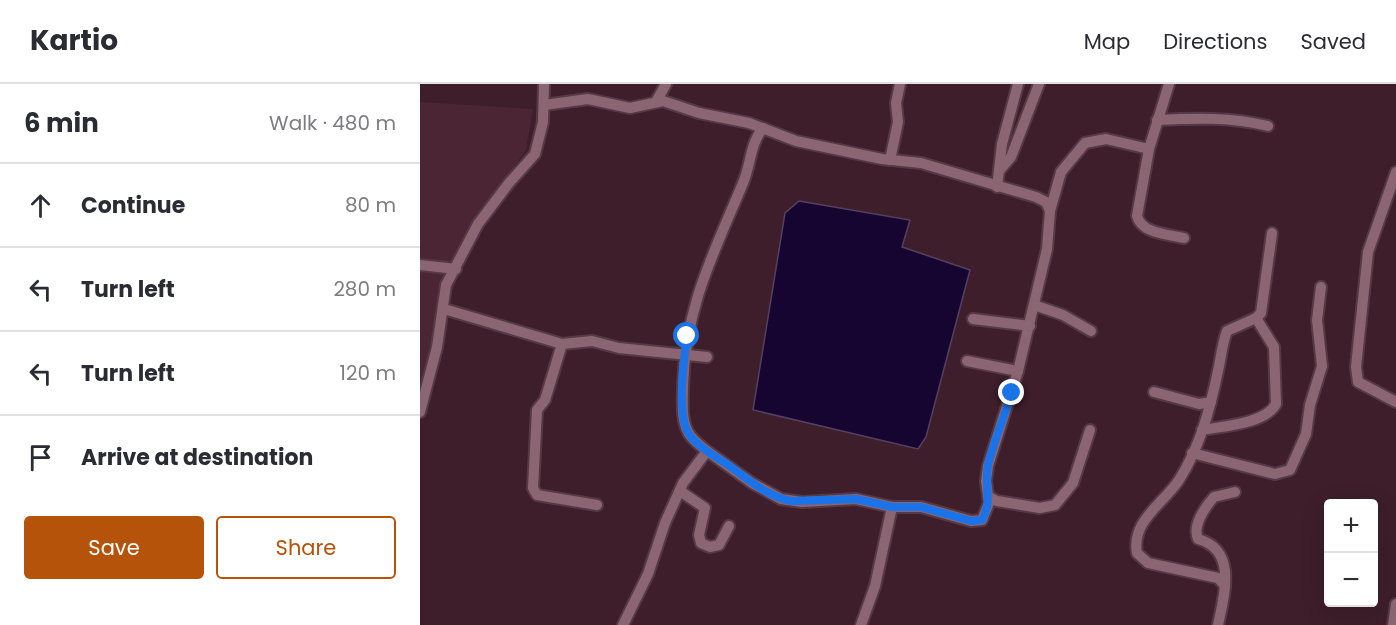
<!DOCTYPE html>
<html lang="en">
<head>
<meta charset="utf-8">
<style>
  body { margin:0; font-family:Poppins,sans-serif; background:#f7f7f7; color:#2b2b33 }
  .controls { position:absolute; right:18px; bottom:18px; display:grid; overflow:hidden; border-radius:6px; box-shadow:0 6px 24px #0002 }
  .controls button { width:54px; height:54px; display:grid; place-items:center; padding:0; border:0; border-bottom:2px solid #e1e1e2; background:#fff; color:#2b2b33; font:30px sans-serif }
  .stop { position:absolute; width:18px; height:18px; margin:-14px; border:4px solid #1a73e8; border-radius:50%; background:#fff }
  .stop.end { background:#1a73e8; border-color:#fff; box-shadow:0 2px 6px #0008 }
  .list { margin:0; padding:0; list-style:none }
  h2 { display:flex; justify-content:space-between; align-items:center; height:78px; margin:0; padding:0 24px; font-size:26px }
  h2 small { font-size:20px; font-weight:400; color:#7c7c81 }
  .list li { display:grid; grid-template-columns:39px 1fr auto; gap:18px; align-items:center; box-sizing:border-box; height:84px; padding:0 24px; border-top:2px solid #e1e1e2 }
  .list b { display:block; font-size:22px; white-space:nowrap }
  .list em { font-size:20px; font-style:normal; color:#7c7c81 }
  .actions { display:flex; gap:12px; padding:18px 24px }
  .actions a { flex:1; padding:14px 0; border:2px solid #b45309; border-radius:6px; text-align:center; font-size:21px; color:#b45309 }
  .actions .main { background:#b45309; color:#fff }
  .icon { flex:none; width:33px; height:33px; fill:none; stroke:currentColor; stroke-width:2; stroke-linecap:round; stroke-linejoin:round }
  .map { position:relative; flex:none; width:976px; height:541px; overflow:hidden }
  header { display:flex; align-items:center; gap:36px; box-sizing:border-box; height:84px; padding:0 30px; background:#fff; border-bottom:2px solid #e1e1e2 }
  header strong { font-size:28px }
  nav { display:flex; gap:33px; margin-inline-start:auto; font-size:21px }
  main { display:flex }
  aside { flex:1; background:#fff }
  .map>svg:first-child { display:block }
  .built { fill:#4b2534 }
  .water { fill:#170531; stroke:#544162; stroke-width:1.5 }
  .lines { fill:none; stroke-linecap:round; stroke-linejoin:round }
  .minor-casing { stroke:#553a45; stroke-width:14 }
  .minor { stroke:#8b6572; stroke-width:10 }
  .route { stroke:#1a73e8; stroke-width:8 }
</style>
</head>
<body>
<header>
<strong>Kartio</strong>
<nav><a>Map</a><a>Directions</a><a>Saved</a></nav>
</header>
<main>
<aside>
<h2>6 min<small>Walk · 480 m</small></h2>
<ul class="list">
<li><svg class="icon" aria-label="ahead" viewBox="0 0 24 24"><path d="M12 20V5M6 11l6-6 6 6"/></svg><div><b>Continue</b></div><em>80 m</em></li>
<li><svg class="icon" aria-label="left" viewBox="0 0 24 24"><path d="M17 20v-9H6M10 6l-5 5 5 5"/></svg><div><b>Turn left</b></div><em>280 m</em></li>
<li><svg class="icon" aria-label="left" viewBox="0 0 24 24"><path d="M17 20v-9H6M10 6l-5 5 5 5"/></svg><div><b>Turn left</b></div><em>120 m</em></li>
<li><svg class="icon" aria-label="arrive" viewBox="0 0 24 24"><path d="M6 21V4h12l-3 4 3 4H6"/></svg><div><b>Arrive at destination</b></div></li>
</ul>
<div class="actions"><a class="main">Save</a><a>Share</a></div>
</aside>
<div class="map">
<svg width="976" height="541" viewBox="0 0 976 541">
  <rect width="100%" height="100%" fill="#3d1e2a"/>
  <!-- built -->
  <path class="built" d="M 0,18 L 113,25 L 106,66 L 56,137 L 22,200 L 6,296 L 0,308 Z"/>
  <!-- water -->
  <path class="water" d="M 379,117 L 490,136 L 482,163 L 550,186 L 506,353 L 498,365 L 333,326 L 365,129 Z"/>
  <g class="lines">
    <!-- minor casing -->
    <g class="minor-casing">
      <g id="minor">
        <path d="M 749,0 L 729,65 L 717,132 C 722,150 748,150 764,154"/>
        <path d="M 237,16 L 246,0"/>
        <path d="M 124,21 L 168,15 L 210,24 L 243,17 L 279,29 L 329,39 L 376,57 L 462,75 L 501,79 L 616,113 L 626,118 L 630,127 L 627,165 L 598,287 L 568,382 L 566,397 L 569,419 L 562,436 L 551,437 L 501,423 L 472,423 L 436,415 L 382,418 L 361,415 L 332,399 L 287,367 L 263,399 L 245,439 L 228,490 L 203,541"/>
        <path d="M 737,36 C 775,34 811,33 848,42"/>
        <path d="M 470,76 L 478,38 L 476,19 L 480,0"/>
        <path d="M 579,87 L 591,73 L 619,0"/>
        <path d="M 976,88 L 948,168 L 936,283 L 938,298 L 976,318"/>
        <path d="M 577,103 L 582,60 L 598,0"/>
        <path d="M 630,127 L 641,88 L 665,59 L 686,55 L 729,65"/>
        <path d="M 0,181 L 36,185"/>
        <path d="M 614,221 L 643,231 L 671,247"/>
        <path d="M 24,225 L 142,260 L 172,257 L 199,264 L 287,273"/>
        <path d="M 553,235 L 610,242"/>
        <path d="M 142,260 L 125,316 L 117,326 L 113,404 L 117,411 L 177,421"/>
        <path d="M 547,277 L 598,287"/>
        <path d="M 734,308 L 779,320 L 791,318"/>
        <path d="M 0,328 L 17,263 L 26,201 L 58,140 L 89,99 L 115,70 L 123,38 L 124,0"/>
        <path d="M 782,346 C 803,342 845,340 856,320 L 854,263 L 836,234"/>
        <path d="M 287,367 C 280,361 272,356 268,348 C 261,335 263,317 263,303 C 265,223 293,171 323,99 C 331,80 330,60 343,44"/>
        <path d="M 772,369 L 855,390 L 870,386 L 886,350 L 890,321 L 902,282 L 897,236 L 901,203"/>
        <path d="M 260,407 L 285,424 L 279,451 L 281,459 L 290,463 L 299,461 L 309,442"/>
        <path d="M 569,413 L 577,417 L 620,424 L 635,421 L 653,399 L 670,346"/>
        <path d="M 805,502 L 798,494 L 728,479 L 717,469 C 711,437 744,419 759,396 C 780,363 790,325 798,287 C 801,274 802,260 807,247 L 836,234 L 841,229 L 852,149"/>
        <path d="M 441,541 L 455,502 L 472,423"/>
        <path d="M 798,541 C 804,512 818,466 778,455 C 772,442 785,423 794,413 L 815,408"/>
        <path d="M 973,541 L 976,520"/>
      </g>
    </g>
    <!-- minor -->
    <use href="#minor" class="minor"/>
  </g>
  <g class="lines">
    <!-- route -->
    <path class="route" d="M 267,252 C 264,276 255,334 271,353 C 282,367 301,375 315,386 C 333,399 349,413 371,417 L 436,415 L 472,423 L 501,423 L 551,437 L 562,436 C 573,418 564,401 568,381 C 574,357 584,333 592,309"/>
  </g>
</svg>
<div class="controls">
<button>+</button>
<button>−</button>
</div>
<div class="stop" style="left:267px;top:252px"></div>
<div class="stop end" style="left:592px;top:309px"></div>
</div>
</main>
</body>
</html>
